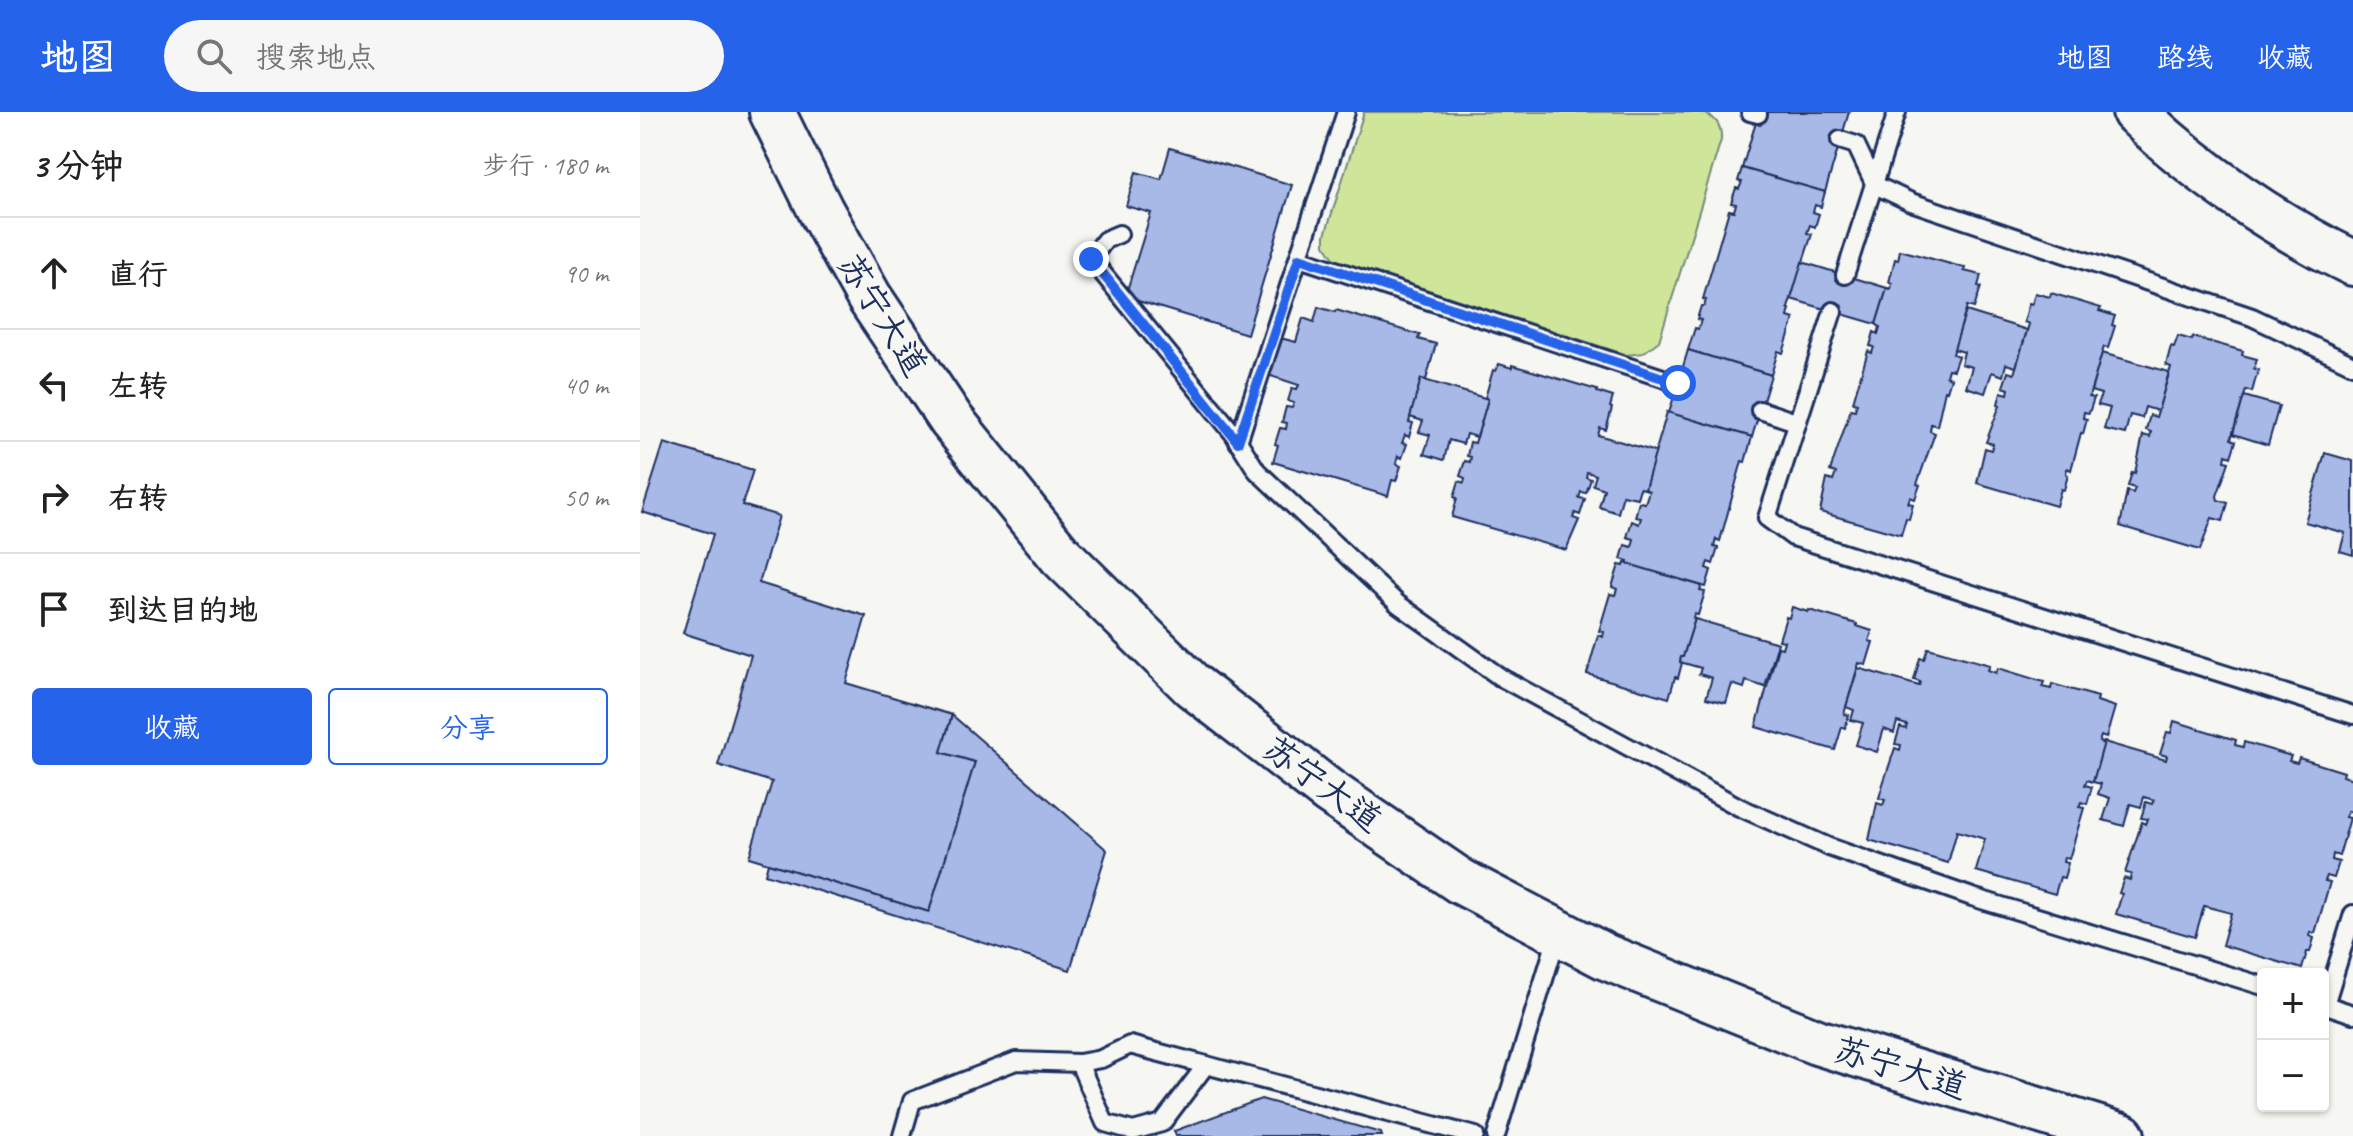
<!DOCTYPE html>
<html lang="zh">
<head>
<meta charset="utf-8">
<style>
  body { margin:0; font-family:Caveat,"LXGW WenKai TC",sans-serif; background:#f6f6f6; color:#222 }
  .controls { position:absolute; right:24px; bottom:24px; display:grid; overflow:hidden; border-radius:8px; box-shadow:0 2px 6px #0004 }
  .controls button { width:72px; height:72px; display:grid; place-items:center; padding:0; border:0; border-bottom:2px solid #e0e0e0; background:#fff; color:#222; font:40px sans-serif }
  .stop { position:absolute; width:24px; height:24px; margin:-18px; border:6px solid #2563eb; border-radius:50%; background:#fff }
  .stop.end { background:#2563eb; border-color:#fff; box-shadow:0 2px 8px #0008 }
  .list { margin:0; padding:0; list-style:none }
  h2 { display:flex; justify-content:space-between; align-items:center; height:104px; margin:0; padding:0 32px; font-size:34px }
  h2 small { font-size:26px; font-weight:400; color:#767676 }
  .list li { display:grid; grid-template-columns:52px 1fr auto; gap:24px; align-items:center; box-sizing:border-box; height:112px; padding:0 32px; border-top:2px solid #e0e0e0 }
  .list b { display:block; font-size:30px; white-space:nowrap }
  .list em { font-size:26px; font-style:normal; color:#767676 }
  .actions { display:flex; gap:16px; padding:24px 32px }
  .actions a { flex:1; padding:18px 0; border:2px solid #2563eb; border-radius:8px; text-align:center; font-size:28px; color:#2563eb }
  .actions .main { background:#2563eb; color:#fff }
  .icon { flex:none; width:44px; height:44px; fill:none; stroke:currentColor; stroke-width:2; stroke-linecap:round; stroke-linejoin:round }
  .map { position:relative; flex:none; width:1713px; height:1024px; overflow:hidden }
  header { display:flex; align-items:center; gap:48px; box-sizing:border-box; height:112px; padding:0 40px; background:#2563eb; color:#fff }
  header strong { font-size:38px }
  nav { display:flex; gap:44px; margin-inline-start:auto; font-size:28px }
  .search { width:560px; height:72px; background:#f6f6f6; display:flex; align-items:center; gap:20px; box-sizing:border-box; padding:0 28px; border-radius:44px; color:#767676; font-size:30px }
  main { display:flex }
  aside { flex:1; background:#fff }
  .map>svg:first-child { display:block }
  .green { fill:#cee59a; stroke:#748a7c; stroke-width:2 }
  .building { fill:#a8b8e7; stroke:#1b2f5e; stroke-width:2 }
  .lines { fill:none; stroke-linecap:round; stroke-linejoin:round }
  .lane-casing { stroke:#1b2f5e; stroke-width:22 }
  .secondary-casing { stroke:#1b2f5e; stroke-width:50 }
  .lane { stroke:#f6f6f2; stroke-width:16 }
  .secondary { stroke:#f6f6f2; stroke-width:44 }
  .route { stroke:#2563eb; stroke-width:10 }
  .labels { text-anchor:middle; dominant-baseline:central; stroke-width:6; stroke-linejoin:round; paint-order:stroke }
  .street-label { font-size:34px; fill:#1b2f5e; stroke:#f6f6f2 }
</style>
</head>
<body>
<header>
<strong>地图</strong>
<div class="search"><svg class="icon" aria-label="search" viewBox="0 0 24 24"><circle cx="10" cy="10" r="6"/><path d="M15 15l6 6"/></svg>搜索地点</div>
<nav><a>地图</a><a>路线</a><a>收藏</a></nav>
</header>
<main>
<aside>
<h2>3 分钟<small>步行 · 180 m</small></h2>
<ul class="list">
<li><svg class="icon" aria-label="ahead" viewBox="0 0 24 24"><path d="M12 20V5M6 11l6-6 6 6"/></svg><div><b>直行</b></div><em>90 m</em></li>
<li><svg class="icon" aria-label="left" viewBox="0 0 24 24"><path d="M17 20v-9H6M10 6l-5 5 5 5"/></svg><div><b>左转</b></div><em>40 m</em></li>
<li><svg class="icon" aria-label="right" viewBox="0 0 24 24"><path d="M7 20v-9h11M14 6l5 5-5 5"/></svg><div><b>右转</b></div><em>50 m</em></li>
<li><svg class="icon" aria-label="arrive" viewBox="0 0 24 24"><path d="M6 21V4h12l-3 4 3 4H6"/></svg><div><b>到达目的地</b></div></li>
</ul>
<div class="actions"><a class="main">收藏</a><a>分享</a></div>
</aside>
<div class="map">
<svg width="1713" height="1024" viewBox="0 0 1713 1024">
  <rect width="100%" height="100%" fill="#f6f6f2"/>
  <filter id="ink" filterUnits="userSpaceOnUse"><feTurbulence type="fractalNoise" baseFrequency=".0125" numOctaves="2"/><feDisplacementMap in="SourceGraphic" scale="16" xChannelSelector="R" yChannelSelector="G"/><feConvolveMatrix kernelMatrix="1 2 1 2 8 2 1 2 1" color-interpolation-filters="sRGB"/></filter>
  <g filter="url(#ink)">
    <!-- green -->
    <path class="green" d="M 724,0 L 1061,0 C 1075,5 1082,12 1081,28 L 1019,229 L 1003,241 L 987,243 L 695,148 L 685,133 L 685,123 Z"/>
    <!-- building -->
    <g class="building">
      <path d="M 1119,0 L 1209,0 L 1185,80 L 1102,56 Z"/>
      <path d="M 530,36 L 652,73 L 607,222 L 485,185 L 511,101 L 486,94 L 496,60 L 521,67 Z"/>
      <path d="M 1102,56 L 1185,80 L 1181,95 L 1175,93 L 1173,100 L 1179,102 L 1175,115 L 1170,113 L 1167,121 L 1172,122 L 1148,196 L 1150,197 L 1148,205 L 1154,207 L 1143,241 L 1138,239 L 1131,263 L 1048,238 L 1055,216 L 1058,217 L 1061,208 L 1057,207 L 1061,194 L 1064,194 L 1066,188 L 1063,187 L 1089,98 L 1094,99 L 1096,92 L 1091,91 L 1096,76 L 1099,77 L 1102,70 L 1098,69 Z"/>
      <path d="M 1260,138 L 1325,156 L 1324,159 L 1341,163 L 1338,174 L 1341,175 L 1334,196 L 1327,194 L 1313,242 L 1318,244 L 1313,258 L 1308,257 L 1306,264 L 1311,266 L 1307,279 L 1305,278 L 1297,314 L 1291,312 L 1290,319 L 1295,321 L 1277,372 L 1280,373 L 1275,387 L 1270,385 L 1268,391 L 1273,392 L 1269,407 L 1266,406 L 1261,423 L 1180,400 L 1187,367 L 1193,369 L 1196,361 L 1190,359 L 1211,297 L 1215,298 L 1217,291 L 1213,290 L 1228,239 L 1232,241 L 1234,235 L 1230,234 L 1234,220 L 1238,222 L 1240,215 L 1236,212 L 1247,176 L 1251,177 L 1252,171 L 1249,170 L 1255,147 L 1258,148 Z"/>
      <path d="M 1162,150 L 1247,176 L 1236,212 L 1151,187 Z"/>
      <path d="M 1395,181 L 1410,185 L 1411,181 L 1461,196 L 1459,199 L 1475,204 L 1472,213 L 1475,214 L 1468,236 L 1464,235 L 1449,285 L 1454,286 L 1449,301 L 1444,300 L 1443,306 L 1447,307 L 1443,322 L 1441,321 L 1431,358 L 1427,356 L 1426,362 L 1428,363 L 1424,378 L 1421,377 L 1416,394 L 1337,371 L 1345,336 L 1351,338 L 1353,332 L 1346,330 L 1360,293 L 1358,292 L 1361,280 L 1368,282 L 1369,277 L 1363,275 L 1368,260 L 1374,262 L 1389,212 L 1384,210 L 1389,191 L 1392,192 Z"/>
      <path d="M 678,195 L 695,200 L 696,198 L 780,223 L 778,227 L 796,232 L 786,268 L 781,267 L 769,310 L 773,311 L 769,325 L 765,323 L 762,331 L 767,332 L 762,346 L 758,344 L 756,352 L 761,354 L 756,369 L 752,368 L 748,384 L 633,350 L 638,333 L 635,332 L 640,316 L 646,317 L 647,311 L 642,310 L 646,295 L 652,296 L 654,291 L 648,289 L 652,276 L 657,277 L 659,273 L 625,262 L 636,225 L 656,230 L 663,206 L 674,210 Z"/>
      <path d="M 1326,199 L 1387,218 L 1376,255 L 1366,252 L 1363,264 L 1352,260 L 1345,281 L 1326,275 L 1332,255 L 1321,252 L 1324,240 L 1314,237 Z"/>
      <path d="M 1538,224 L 1552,228 L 1553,225 L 1603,239 L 1602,243 L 1617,247 L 1614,257 L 1618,258 L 1612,280 L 1606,278 L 1591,327 L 1596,329 L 1591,345 L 1586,343 L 1585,349 L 1589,350 L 1577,384 L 1578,388 L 1588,391 L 1583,409 L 1572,406 L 1560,438 L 1480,414 L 1487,379 L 1493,381 L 1495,376 L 1488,374 L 1492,360 L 1495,361 L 1503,323 L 1510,325 L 1511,320 L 1506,318 L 1510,303 L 1516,305 L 1531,255 L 1526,253 L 1531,234 L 1534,235 Z"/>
      <path d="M 1048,238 L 1131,263 L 1112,325 L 1029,301 Z"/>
      <path d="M 1462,241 L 1529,260 L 1518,299 L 1505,295 L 1502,306 L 1490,303 L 1485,322 L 1464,317 L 1470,296 L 1458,293 L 1461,282 L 1451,279 Z"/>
      <path d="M 859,252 L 872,256 L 872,253 L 957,278 L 957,280 L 973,285 L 970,295 L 972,296 L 966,318 L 960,316 L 958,323 L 1016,340 L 1005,377 L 1000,376 L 997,386 L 983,383 L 978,401 L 959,395 L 964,377 L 953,373 L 956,363 L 947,360 L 946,365 L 951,367 L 946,381 L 941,380 L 939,386 L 945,387 L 940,403 L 935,401 L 933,406 L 939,408 L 926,438 L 812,405 L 817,386 L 814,385 L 819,369 L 824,371 L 825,366 L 820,364 L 825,349 L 830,350 L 831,345 L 827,344 L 830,330 L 835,331 L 848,287 L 845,286 L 853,258 L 856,259 Z"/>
      <path d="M 781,267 L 848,287 L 837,325 L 826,322 L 823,332 L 809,328 L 804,348 L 784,342 L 790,323 L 779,320 L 783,309 L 770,305 Z"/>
      <path d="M 1604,284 L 1639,294 L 1628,333 L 1593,322 Z"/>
      <path d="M 1027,300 L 1112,325 L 1105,350 L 1102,349 L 1080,429 L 1076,427 L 1074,435 L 1078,436 L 1073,452 L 1068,450 L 1066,456 L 1071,458 L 1066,475 L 987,452 L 988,449 L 981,447 L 985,433 L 992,435 L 994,427 L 987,425 L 992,409 L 999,412 L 1001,406 L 995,405 L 999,390 L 1005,391 L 1009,379 L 1005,377 Z"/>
      <path d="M 24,331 L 113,358 L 102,393 L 139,404 L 119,471 L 226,504 L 206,571 L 312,603 L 301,640 L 335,650 L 289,800 L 109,745 L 132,670 L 78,653 L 111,543 L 43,521 L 73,422 L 2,400 Z"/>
      <path d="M 1685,341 L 1713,349 L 1713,443 L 1700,439 L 1705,421 L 1665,410 Z"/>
      <path d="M 985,451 L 1062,474 L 1060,479 L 1065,480 L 1058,503 L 1054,502 L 1053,506 L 1055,507 L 1043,545 L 1041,545 L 1040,550 L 1042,551 L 1038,566 L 1035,565 L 1029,586 L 947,562 L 958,523 L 963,525 L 964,520 L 959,519 L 970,482 L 975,483 L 977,477 L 972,475 L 979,453 L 984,454 Z"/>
      <path d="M 1152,495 L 1168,500 L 1169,498 L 1217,512 L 1217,514 L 1232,519 L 1229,529 L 1233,530 L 1226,553 L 1219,551 L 1204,602 L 1209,603 L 1205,616 L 1202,615 L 1195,638 L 1116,615 L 1138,535 L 1142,536 L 1144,529 L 1139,528 L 1146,505 L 1149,506 Z"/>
      <path d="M 1055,507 L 1138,531 L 1125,575 L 1106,569 L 1104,576 L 1092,572 L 1086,591 L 1066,586 L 1072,566 L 1059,562 L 1061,556 L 1040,550 L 1041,545 L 1043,545 Z"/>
      <path d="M 1288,536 L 1350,553 L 1348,558 L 1356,561 L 1358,556 L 1404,570 L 1402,575 L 1411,577 L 1412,572 L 1458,585 L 1457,589 L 1475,595 L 1466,626 L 1461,624 L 1459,630 L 1464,632 L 1453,670 L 1447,668 L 1445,673 L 1452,675 L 1447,692 L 1441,690 L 1439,695 L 1444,696 L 1429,747 L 1424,745 L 1423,750 L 1428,751 L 1424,766 L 1420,765 L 1415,782 L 1336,759 L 1345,727 L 1317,719 L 1308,751 L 1229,728 L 1237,691 L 1243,693 L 1245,688 L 1239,686 L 1243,672 L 1255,636 L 1260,638 L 1261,633 L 1255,632 L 1260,615 L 1266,617 L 1267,613 L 1257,610 L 1254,621 L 1244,617 L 1237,640 L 1216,633 L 1223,611 L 1211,608 L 1214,598 L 1206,595 L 1218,556 L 1279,574 L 1280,570 L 1274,568 L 1280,546 L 1284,547 Z"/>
      <path d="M 312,603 L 467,738 L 430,858 L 125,762 L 128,751 L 289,800 L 335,650 L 301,640 Z"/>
      <path d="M 1534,609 L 1596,628 L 1595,633 L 1603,635 L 1604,630 L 1651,644 L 1649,649 L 1657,651 L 1659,646 L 1704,660 L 1703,664 L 1713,667 L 1713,697 L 1712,700 L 1708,699 L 1705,705 L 1710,706 L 1699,744 L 1693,742 L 1692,748 L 1699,750 L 1694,766 L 1687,764 L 1685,769 L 1690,770 L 1675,821 L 1670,820 L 1669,824 L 1674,826 L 1670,840 L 1667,840 L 1662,857 L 1582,833 L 1591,801 L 1564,794 L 1555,825 L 1476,802 L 1482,782 L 1479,781 L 1484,766 L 1490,768 L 1491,762 L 1485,761 L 1502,710 L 1506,712 L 1508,707 L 1501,706 L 1506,690 L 1512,692 L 1514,688 L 1504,685 L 1501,695 L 1490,692 L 1484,714 L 1463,708 L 1470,686 L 1458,682 L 1461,672 L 1453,670 L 1464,630 L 1526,648 L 1527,644 L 1520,642 L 1527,620 L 1531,621 Z"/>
      <path d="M 621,987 L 741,1021 L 742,1024 L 536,1024 L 534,1019 Z"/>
    </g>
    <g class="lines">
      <!-- lane casing -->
      <g class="lane-casing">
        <g id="lane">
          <path d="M 1110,0 L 1118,2"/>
          <path d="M 1200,28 L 1216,33 L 1235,73 L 1271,90 L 1612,205 L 1713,253"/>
          <path d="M 479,122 L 465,128 L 451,147 L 593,321 L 617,359 L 758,492 L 860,565 L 1099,695 L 1189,735 L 1332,785 L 1623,874"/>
          <path d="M 659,146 L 1038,271"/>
          <path d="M 1205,163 L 1257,0"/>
          <path d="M 1193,199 L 1127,406 L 1153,425 L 1713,603"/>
          <path d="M 1120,298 L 1156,310"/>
          <path d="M 598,330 L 706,0"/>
          <path d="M 1683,892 L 1713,902"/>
          <path d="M 1685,893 L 1713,802"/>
          <path d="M 439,951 L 465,1011 L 493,1019 L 522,1011 L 566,953"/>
          <path d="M 262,1024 L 272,989 L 376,949 L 439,951 L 461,947 L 490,933 L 835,1024"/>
          <path d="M 856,1024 L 918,822"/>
        </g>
      </g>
      <!-- secondary casing -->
      <g class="secondary-casing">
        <g id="secondary">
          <path d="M 132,0 L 181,99 L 229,185 L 312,309 L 421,444 L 553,574 L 688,679 L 820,769 L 966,845 L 1177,930 L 1482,1024"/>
          <path d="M 1495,0 C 1555,59 1638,115 1713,151"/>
        </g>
      </g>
      <!-- lane -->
      <use href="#lane" class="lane"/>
      <!-- secondary -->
      <use href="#secondary" class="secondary"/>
    </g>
  </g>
  <g class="lines" filter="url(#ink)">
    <!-- route -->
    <path class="route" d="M 451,147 L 598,330 L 659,146 L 1038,271"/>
  </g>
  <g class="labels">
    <!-- street labels -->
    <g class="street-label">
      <text transform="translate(243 203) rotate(58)">苏宁大道</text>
      <text transform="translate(683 672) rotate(36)">苏宁大道</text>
      <text transform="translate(1261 956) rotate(17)">苏宁大道</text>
    </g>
  </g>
</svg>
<div class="controls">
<button>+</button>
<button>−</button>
</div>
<div class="stop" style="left:1038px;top:271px"></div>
<div class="stop end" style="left:451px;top:147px"></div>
</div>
</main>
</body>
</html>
